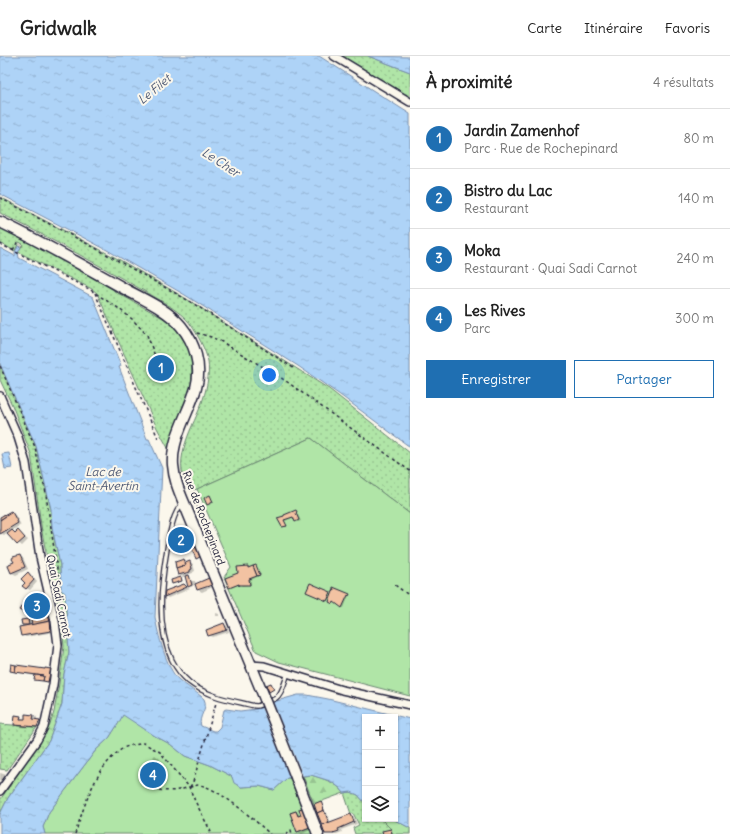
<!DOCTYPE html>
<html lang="fr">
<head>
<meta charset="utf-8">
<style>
  body { margin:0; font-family:Delius,sans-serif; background:#f6f6f6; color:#222 }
  .controls { position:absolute; right:12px; bottom:12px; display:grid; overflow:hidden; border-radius:0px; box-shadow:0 1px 3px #0004 }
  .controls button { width:36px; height:36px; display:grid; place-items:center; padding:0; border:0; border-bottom:1px solid #e0e0e0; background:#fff; color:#222; font:20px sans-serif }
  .you { position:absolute; left:269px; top:319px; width:14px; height:14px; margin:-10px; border:3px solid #fff; border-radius:50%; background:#1a73e8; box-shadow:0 0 0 6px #1a73e833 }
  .badge { display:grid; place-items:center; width:26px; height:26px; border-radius:50%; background:#1f6fb2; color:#fff; font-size:13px; font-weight:700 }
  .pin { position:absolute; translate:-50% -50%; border:2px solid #fff; box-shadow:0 1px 4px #0006 }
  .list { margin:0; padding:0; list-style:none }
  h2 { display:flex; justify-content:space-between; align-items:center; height:52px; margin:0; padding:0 16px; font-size:17px }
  h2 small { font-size:13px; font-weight:400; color:#767676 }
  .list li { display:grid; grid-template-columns:26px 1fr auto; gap:12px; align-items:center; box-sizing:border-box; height:60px; padding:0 16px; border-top:1px solid #e0e0e0 }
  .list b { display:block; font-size:15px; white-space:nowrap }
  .list p { margin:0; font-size:13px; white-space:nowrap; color:#767676 }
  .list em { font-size:13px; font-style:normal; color:#767676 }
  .actions { display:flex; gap:8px; padding:12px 16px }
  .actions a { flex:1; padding:9px 0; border:1px solid #1f6fb2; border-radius:0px; text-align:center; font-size:14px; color:#1f6fb2 }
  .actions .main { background:#1f6fb2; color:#fff }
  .icon { flex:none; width:22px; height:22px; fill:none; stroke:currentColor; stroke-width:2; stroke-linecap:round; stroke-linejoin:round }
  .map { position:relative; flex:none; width:410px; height:778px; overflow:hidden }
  header { display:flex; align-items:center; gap:24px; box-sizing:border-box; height:56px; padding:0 20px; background:#fff; border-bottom:1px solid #e0e0e0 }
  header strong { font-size:19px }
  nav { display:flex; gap:22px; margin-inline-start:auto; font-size:14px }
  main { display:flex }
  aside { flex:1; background:#fff }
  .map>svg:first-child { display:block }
  .grass { fill:url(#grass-dots); stroke:#698471 }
  .forest { fill:url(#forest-firs); stroke:#698471 }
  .park { fill:#b0e5a7; stroke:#698471 }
  .water { fill:url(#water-ripples); stroke:#768cac }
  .pier { fill:#fbf7ec }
  .shadow { fill:#0003 }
  .building { fill:#f2c2a2; stroke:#22223b }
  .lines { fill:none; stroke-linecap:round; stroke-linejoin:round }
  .lane-casing { stroke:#22223b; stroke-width:6 }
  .street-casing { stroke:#22223b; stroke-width:10 }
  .secondary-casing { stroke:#22223b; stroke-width:13 }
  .path { stroke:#22223b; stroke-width:1.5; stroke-dasharray:3 3; stroke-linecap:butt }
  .lane { stroke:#fbf7ec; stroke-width:3.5 }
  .street { stroke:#fbf7ec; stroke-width:7 }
  .secondary { stroke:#fbf7ec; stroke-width:10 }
  .secondary-bridge-casing { stroke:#22223b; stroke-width:13; stroke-linecap:butt }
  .secondary-bridge { stroke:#fbf7ec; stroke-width:10 }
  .labels { text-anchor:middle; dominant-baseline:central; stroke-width:4; stroke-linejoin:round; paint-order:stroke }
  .street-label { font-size:11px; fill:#22223b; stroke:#fbf7ec }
  .water-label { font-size:12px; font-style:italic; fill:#4c5773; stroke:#fbf7ec }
</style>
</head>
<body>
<header>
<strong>Gridwalk</strong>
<nav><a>Carte</a><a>Itinéraire</a><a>Favoris</a></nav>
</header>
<main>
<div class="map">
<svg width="410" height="778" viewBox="0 0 410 778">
  <defs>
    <pattern id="grass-dots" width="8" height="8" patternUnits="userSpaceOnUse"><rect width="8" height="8" fill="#b0e5a7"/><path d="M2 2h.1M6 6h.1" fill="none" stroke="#97c491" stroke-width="1.8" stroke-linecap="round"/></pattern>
    <pattern id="forest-firs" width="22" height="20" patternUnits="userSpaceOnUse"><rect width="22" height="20" fill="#b0e5a7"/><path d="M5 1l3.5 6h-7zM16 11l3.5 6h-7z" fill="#97c491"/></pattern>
    <pattern id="water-ripples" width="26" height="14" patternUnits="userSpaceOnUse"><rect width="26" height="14" fill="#aed3f7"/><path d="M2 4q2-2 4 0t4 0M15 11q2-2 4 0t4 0" fill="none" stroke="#95b5d5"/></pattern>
  </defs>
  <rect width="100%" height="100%" fill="#fbf7ec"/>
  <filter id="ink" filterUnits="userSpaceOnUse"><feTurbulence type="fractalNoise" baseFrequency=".025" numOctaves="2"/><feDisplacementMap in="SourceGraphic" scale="8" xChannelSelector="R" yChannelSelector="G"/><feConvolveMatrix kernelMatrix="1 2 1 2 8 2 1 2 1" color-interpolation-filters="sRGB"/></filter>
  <g filter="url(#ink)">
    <!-- grass -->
    <g class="grass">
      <path d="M 342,0 L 368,0 L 410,16 L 410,41 Z"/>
      <path d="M 0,141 L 120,204 L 185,242 L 329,333 L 410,397 L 410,458 L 311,382 L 197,433 L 191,435 C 169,409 191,375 201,349 C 206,336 210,319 208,305 C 206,295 197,277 191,269 C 182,255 151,239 137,231 C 92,205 46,180 0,157 Z"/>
      <path d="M 0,171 L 115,233 L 114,235 L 163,262 L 175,271 L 187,287 L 192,304 L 192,330 L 168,392 L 157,372 L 97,237 L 92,233 L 18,196 L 23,188 L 19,186 L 15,195 L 0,187 Z"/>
      <path d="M 0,308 L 36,390 L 51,453 L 52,471 L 60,509 L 61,533 L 65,537 L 69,596 L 64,618 L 62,648 L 49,685 L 8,742 L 0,758 L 0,744 L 42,683 L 50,669 L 54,656 L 59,628 L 64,590 L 60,555 L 50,517 L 42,476 L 31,398 L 12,349 L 0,324 Z"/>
      <path d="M 0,668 L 37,671 L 7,714 L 0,713 Z"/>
      <path d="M 351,736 L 358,739 L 365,747 L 365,763 L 381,763 L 391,773 L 383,778 L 355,778 L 353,772 L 359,769 L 353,757 L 351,758 L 344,737 Z"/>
    </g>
    <!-- forest -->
    <g class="forest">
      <path d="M 311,719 C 324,723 336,726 344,737 L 314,748 L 303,720 Z"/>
      <path d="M 381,763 L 393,763 L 410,772 L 410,778 L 392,778 L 391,773 Z"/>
    </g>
    <!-- park -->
    <g class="park">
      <path d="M 311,382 L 410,458 L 410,640 L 279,606 L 256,595 L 224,521 L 231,511 L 197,433 Z"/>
      <path d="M 123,658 L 155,680 L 170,688 L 185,700 L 210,709 L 231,720 L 241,731 L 259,730 L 274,734 L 287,722 L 290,722 L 302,752 L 299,754 L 301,759 L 298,760 L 296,755 L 290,757 L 297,776 L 310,771 L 312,778 L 45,778 L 43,771 L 49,756 L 96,694 L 109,682 L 118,668 Z"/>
    </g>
    <!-- water -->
    <g class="water">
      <path d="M 0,0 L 319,0 L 410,58 L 410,391 L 340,339 L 298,310 L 185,239 L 107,194 L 0,138 Z"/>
      <path d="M 368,0 L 410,1 L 410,16 Z"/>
      <path d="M 18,190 L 21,191 L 18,197 L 19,202 L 93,241 L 121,310 L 119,311 L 147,383 L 149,383 L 162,412 L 155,561 C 158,578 166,612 179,624 C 184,628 202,640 204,643 C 209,652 197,661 201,670 L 213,675 L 216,675 L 220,671 L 224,654 L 226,653 L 240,655 L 256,653 L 273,646 L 298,639 L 307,639 L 328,643 L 410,663 L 410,772 L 393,763 L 395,763 L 395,661 L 365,661 L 365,747 L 358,739 L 351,736 L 344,737 L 340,732 L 330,725 L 311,719 L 287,722 L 274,734 L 259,730 L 241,731 L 234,727 L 232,721 L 231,720 L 210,709 L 185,700 L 170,688 L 155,680 L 123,659 L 118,668 L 109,682 L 96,694 L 49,756 L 43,771 L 45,778 L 0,778 L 0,758 L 8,742 L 49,685 L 62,648 L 64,618 L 69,596 L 65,537 L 61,534 L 60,509 L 52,471 L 51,453 L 36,390 L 0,308 L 0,192 L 15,200 L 15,196 Z"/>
      <path d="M 9,397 L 12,412 L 5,413 L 2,398 Z"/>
    </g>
    <!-- pier -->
    <path class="pier" d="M 273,646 L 303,720 L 290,722 L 261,651 Z"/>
    <!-- shadow -->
    <g class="shadow">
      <path d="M 19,187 L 24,190 L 23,191 L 18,189 Z"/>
      <path d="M 210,440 L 214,446 L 209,449 L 207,448 Z"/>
      <path d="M 296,455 L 301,465 L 298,466 L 294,461 L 285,465 L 287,471 L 282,471 L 278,463 Z"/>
      <path d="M 12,457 L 15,459 L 21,469 L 11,475 L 16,478 L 18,476 L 28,484 L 22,490 L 7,477 L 4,479 L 0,477 L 0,462 Z"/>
      <path d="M 189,475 L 192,477 L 201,502 L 197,502 L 191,489 L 178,495 L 175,493 Z"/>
      <path d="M 20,500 L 23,502 L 28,513 L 16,519 L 12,517 L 9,510 L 15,506 Z"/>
      <path d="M 184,505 L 186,508 L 190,506 L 193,508 L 195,515 L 193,516 L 193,517 L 187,519 L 190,521 L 191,525 L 195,525 L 196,529 L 209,523 L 212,525 L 215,530 L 202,536 L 198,534 L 196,528 L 191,531 L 189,530 L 186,520 L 183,521 L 179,519 L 176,507 Z"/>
      <path d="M 256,510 L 260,519 L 251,524 L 251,529 L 242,530 L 240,528 L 231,532 L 230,531 L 239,518 L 248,511 L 249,513 Z"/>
      <path d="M 28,517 L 31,519 L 37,526 L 30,534 L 26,532 Z"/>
      <path d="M 311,528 L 333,539 L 335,533 L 349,539 L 344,552 L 339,549 L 339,548 L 308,535 Z"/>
      <path d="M 184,529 L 190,533 L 168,542 L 165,540 Z"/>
      <path d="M 40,538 L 43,540 L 49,556 L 34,561 L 31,559 L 29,555 L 32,554 L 31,550 L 26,557 L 20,553 L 26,546 L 31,549 Z"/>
      <path d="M 216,557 L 219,558 L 219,560 L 216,560 Z"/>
      <path d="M 48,561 L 51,563 L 54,576 L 26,581 L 22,579 L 27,571 L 23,569 L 22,565 Z"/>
      <path d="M 224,568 L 227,570 L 229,576 L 213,581 L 209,579 Z"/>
      <path d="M 46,614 L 50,614 L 54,616 L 52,627 L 47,626 L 35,620 L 11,615 Z"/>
      <path d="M 33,659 L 37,661 L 37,665 L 43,667 L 41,672 L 18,671 L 15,669 L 20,661 L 24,663 L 24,664 Z"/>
      <path d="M 155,699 L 160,703 L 158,705 L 160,707 L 153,701 Z"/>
      <path d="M 0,717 L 7,719 L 0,729 Z"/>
      <path d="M 321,746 L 325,755 L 324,755 L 327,757 L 331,767 L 351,759 L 354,761 L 357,768 L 341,774 L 342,776 L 337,778 L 326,778 Z"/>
      <path d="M 302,753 L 306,755 L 313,773 L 302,778 L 298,776 L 291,758 L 296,756 L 299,758 L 300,760 L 303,759 Z"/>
    </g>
    <!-- building -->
    <g class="building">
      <path d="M 210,439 L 213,446 L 207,449 L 204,442 Z"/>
      <path d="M 296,454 L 297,456 L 296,457 L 299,464 L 295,466 L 293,461 L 284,464 L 287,470 L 282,471 L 277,462 L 284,460 L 284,459 Z"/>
      <path d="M 11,455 L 12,456 L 0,464 L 0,461 Z"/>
      <path d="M 12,456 L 18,467 L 0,478 L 0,464 Z"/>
      <path d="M 12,474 L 15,477 L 18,474 L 25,482 L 17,489 L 7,478 Z"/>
      <path d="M 189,474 L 193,485 L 174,494 L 175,481 Z"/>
      <path d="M 193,485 L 196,491 L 192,493 L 189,487 Z"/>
      <path d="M 196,491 L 200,501 L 196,503 L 192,493 Z"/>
      <path d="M 20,499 L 25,511 L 11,517 L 8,510 L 9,508 L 14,506 L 12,503 L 13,501 Z"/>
      <path d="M 184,503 L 186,509 L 176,512 L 175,506 Z"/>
      <path d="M 190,505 L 192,513 L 190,514 L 190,516 L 178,519 L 176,512 L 186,509 L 185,507 Z"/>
      <path d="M 256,509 L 260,519 L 257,520 L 253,510 Z"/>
      <path d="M 248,510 L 248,512 L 253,510 L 257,520 L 249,523 L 250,529 L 239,529 L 239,530 L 239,528 L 229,532 L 225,522 L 238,517 L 237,511 Z"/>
      <path d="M 28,516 L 34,524 L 26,533 L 22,530 L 25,527 L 21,523 Z"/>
      <path d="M 189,519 L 192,529 L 188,531 L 185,520 Z"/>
      <path d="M 181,521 L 182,525 L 172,528 L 171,524 Z"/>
      <path d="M 209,522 L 212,529 L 197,534 L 195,528 Z"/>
      <path d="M 310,527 L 331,536 L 327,545 L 306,536 Z"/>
      <path d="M 184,528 L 187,531 L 164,541 L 165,535 Z"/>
      <path d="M 333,531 L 350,538 L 349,540 L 348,539 L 342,552 L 334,546 L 333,548 L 329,546 L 334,533 L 333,533 Z"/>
      <path d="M 40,536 L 46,554 L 30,559 L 28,555 L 31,553 L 30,550 Z"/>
      <path d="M 26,544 L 31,548 L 24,557 L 19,554 Z"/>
      <path d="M 48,560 L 50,565 L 32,569 L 31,563 Z"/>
      <path d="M 28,563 L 29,569 L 22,569 L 21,564 Z"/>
      <path d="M 50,565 L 51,575 L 21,580 L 19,571 Z"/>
      <path d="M 224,567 L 227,574 L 208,580 L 206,574 Z"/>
      <path d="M 11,608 L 16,609 L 15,616 L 10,615 Z"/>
      <path d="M 16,609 L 45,613 L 45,612 L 51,613 L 48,626 L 43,625 L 44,620 L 15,616 Z"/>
      <path d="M 35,619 L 44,620 L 43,625 L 34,624 Z"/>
      <path d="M 271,627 L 274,633 L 269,636 L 266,629 Z"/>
      <path d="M 25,658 L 34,659 L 33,663 L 40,664 L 37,671 L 14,669 L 15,659 L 21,660 L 20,663 L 25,663 Z"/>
      <path d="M 321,745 L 324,754 L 317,757 L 314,748 Z"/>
      <path d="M 302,752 L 310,771 L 297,776 L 290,757 L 296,755 L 298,760 L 301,759 L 299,753 Z"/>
      <path d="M 324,754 L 329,767 L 322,769 L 317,757 Z"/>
      <path d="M 351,758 L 354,766 L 338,773 L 339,775 L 333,777 L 334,778 L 325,778 L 322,769 Z"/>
      <path d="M 391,773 L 392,778 L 383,778 L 382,775 Z"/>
    </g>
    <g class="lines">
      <!-- lane casing -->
      <g class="lane-casing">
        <path id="lane" d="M 183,448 C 173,454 169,481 167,493 C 161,528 156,570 172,604 C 176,612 182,620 189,626 C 204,638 223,643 242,647 C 247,648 252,650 257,650 C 258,650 275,643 276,642 C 283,637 285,624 288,617"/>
      </g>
      <!-- street casing -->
      <g class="street-casing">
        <g id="street">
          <path d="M 334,0 L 410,46"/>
          <path d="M 0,340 L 18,381 L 26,407 L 40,501 L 55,565 L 58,589 L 53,629 L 44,671 L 37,684 L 0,735"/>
          <path d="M 251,609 L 264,610 L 342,634 L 410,649"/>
        </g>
      </g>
      <!-- secondary casing -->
      <g class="secondary-casing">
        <g id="secondary">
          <path d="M 0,166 C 42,186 82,209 123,232 C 142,243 166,252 181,270 C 195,287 202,310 196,332 C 189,357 171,382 173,409 C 174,423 179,435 184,447 L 265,643"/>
          <path d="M 296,721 L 318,778"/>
        </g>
      </g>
      <!-- path -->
      <g class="path">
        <path d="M 0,142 L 99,194 L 191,246 L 295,313"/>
        <path d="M 0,188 L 89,233 L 118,252 L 132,263 L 147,279 L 158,308"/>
        <path d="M 13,194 L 18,185"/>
        <path d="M 95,237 L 158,382"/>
        <path d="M 197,277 L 211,281 L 222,286 L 286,325 L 410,415"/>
        <path d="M 0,310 L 35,391 L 41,421 L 45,432 L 63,553 L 62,558"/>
        <path d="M 194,445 L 207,472 L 207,476"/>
        <path d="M 395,529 L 410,540"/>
        <path d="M 190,731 L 193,726 L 216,647"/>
        <path d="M 147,732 C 164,735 173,737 189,731 L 195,745 L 212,778"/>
        <path d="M 75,778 C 85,748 95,712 122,693 C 127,689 137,689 143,687 L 160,696 L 189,731 C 192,731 196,729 198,729 C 215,729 257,766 270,778"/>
        <path d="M 286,778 L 291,774 L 292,778"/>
      </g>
      <!-- lane -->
      <use href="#lane" class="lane"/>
      <!-- street -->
      <use href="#street" class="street"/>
      <!-- secondary -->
      <use href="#secondary" class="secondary"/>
      <!-- secondary-bridge casing -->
      <g class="secondary-bridge-casing">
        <path id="secondary-bridge" d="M 265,643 L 296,721"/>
      </g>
      <!-- secondary-bridge -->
      <use href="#secondary-bridge" class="secondary-bridge"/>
    </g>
  </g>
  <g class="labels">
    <!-- street labels -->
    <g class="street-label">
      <text transform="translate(204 462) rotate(69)">Rue de Rochepinard</text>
      <text transform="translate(59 540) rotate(78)">Quai Sadi Carnot</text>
    </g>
    <!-- water labels -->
    <g class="water-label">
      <text transform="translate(154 33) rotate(-40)">Le Filet</text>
      <text transform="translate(221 106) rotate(33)">Le Cher</text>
      <text x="103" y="415">Lac de<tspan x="103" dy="14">Saint-Avertin</tspan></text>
    </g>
  </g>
</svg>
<div class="controls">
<button>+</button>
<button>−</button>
<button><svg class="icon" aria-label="layers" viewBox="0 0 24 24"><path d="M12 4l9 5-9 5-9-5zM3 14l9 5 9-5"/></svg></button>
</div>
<div class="you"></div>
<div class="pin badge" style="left:161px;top:312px">1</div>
<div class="pin badge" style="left:181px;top:484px">2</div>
<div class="pin badge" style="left:37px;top:550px">3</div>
<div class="pin badge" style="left:153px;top:719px">4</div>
</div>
<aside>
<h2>À proximité<small>4 résultats</small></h2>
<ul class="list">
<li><span class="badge">1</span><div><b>Jardin Zamenhof</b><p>Parc · Rue de Rochepinard</p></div><em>80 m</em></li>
<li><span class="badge">2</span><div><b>Bistro du Lac</b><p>Restaurant</p></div><em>140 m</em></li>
<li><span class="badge">3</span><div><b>Moka</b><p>Restaurant · Quai Sadi Carnot</p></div><em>240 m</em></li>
<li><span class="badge">4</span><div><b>Les Rives</b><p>Parc</p></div><em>300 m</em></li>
</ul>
<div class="actions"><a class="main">Enregistrer</a><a>Partager</a></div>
</aside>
</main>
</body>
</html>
